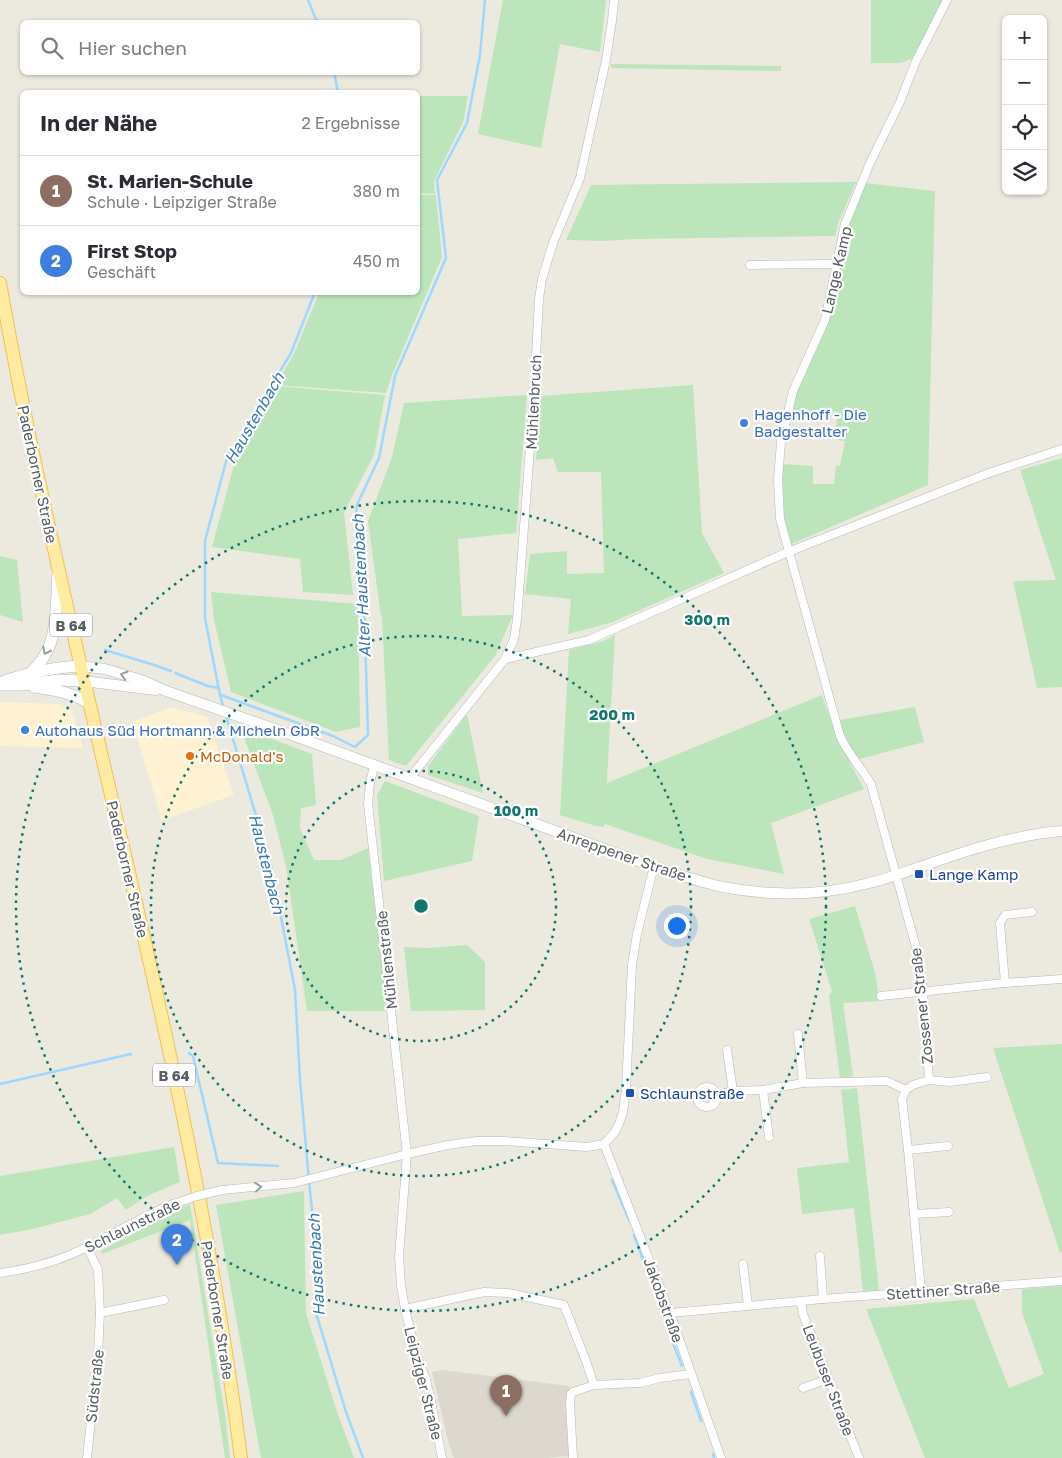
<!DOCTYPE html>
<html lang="de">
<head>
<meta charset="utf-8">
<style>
  body { margin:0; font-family:"Golos Text",sans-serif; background:#f2f2f3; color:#2b2b33 }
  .controls { position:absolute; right:15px; top:15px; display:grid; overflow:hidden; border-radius:8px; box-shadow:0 1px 4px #0004 }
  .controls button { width:45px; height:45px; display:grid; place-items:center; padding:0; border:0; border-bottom:1px solid #e1e1e2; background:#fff; color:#2b2b33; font:25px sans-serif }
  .you { position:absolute; left:676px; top:925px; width:18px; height:18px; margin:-12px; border:4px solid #fff; border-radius:50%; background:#1a73e8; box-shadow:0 0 0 8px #1a73e833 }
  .badge { display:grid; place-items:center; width:32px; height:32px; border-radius:50%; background:#7c3aed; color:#fff; font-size:16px; font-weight:700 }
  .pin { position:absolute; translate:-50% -41px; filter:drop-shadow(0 1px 2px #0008) }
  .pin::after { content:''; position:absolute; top:26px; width:18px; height:15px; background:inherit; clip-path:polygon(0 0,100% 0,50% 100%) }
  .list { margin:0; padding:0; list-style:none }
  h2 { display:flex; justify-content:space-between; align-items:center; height:65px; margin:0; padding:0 20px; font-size:21px }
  h2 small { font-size:16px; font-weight:400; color:#7c7c81 }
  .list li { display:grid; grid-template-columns:32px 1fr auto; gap:15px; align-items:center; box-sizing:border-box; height:70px; padding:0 20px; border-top:1px solid #e1e1e2 }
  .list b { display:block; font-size:19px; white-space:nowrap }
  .list p { margin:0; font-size:16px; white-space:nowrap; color:#7c7c81 }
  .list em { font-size:16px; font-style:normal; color:#7c7c81 }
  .icon { flex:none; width:28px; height:28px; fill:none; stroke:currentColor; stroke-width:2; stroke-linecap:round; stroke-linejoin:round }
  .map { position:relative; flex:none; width:1062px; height:1458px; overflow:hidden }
  .search { position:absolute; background:#fff; box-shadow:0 1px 4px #0004; left:20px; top:20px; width:400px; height:55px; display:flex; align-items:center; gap:12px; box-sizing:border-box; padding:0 18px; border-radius:8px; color:#7c7c81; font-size:19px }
  .panel { position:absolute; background:#fff; box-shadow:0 1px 4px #0004; left:20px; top:90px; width:400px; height:205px; border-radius:8px }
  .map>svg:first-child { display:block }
  .commercial { fill:#fef2d2 }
  .education { fill:#dcd8ce }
  .green { fill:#bce5bb }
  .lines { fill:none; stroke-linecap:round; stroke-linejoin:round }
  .stream { stroke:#9dd8ff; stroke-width:2.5 }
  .minor-casing { stroke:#b5b8bd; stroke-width:9 }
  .tertiary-casing { stroke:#b5b8bd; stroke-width:11 }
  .secondary-casing { stroke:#b4b7bd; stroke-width:12 }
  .primary-casing { stroke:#f3c052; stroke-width:14 }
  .minor { stroke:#fff; stroke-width:8 }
  .tertiary { stroke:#fff; stroke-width:10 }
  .secondary { stroke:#fff; stroke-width:11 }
  .primary { stroke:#ffeca2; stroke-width:12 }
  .minor-bridge-casing { stroke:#b5b8bd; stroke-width:9; stroke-linecap:butt }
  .minor-bridge { stroke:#fff; stroke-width:8 }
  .oneway { stroke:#9b9ea0 }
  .ring { fill:none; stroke:#0f766e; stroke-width:2.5; stroke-dasharray:2.5 5 }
  .shop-dot { fill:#3f7fe0; stroke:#fff; stroke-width:2 }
  .food-dot { fill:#e8710a; stroke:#fff; stroke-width:2 }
  .transit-dot { fill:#1a4fb4; stroke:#fff; stroke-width:2 }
  .labels { text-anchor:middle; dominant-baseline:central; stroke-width:4.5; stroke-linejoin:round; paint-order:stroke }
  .shield { fill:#fff; stroke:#8a8e90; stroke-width:1 }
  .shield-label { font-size:14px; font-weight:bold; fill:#585d61 }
  .street-label { font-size:15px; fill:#585d61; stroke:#fff }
  .shop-label { font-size:15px; fill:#366cbe; stroke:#fff; text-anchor:start }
  .food-label { font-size:15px; fill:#c56008; stroke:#fff; text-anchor:start }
  .transit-label { font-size:15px; fill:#164399; stroke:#fff; text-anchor:start }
  .water-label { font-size:16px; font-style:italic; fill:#3a78b1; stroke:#fff }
  .centre { fill:#0f766e; stroke:#fff; stroke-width:2.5 }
  .ring-label { font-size:15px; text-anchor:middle; font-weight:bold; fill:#0f766e; stroke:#fff; stroke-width:4.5; stroke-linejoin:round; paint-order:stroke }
</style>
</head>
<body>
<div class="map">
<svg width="1062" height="1458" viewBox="0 0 1062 1458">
  <rect width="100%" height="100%" fill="#ece9df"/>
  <!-- commercial -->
  <g class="commercial">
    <path d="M 0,702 L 60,704 L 72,711 L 83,748 L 0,746 Z"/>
    <path d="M 171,707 L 207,717 L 234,795 L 162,820 L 132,722 Z"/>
  </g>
  <!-- education -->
  <path class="education" d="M 442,1370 L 569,1386 L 569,1456 L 548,1458 L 454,1458 L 449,1445 L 432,1372 Z"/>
  <!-- green -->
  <g class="green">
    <path d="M 503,0 L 606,0 L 600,52 L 560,44 L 541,148 L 478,134 Z"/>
    <path d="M 871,0 L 943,0 L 914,58 L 900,63 L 871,63 Z"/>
    <path d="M 611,64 L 781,66 L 781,71 L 611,68 Z"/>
    <path d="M 418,96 L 468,96 L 463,122 L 434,181 L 435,194 L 418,193 Z"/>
    <path d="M 856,182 L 838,224 L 835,236 L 633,239 L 603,241 L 566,240 L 591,185 Z"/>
    <path d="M 865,183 L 935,191 L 928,485 L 789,545 L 782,518 L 781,464 L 813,466 L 813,484 L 834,484 L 836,466 L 840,466 L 845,441 L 836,440 L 837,412 L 791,412 L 795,391 L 827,320 L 849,225 Z"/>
    <path d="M 418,195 L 436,195 L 442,257 L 392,375 L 386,393 L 276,385 L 294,354 L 319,293 L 418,292 Z"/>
    <path d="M 693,385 L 702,533 L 724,573 L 613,622 L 568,634 L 571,599 L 525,594 L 530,554 L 567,551 L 567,574 L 604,573 L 601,472 L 558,472 L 553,458 L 536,460 L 541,396 Z"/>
    <path d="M 275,386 L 385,395 L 374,455 L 344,512 L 353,595 L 303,592 L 300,559 L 212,547 L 235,461 Z"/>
    <path d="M 527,395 L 516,533 L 458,539 L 462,616 L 513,615 L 495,656 L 406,766 L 389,760 L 382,618 L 389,618 L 381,617 L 368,521 L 392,457 L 404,403 Z"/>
    <path d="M 1062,458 L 1062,687 L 1037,688 L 1013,581 L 1056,580 L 1020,470 Z"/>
    <path d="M 0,556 L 17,560 L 23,622 L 0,615 Z"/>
    <path d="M 211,592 L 358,604 L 360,727 L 336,732 L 231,692 L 214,620 Z"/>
    <path d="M 615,635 L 605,816 L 607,783 L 822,695 L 837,738 L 864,789 L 771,823 L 784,874 L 707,859 L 605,824 L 604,827 L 596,826 L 560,815 L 569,650 L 603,641 Z"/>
    <path d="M 915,707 L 924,742 L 859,759 C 849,746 844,737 840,720 Z"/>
    <path d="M 467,714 L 483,793 L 428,775 L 428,766 Z"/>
    <path d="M 240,727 L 312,754 L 316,805 L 301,808 L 300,828 L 314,860 L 341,860 L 368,848 L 387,1011 L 307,1011 L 286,866 L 273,815 Z"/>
    <path d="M 385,781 L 479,816 L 472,861 L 384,881 L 377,795 Z"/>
    <path d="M 855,906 L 876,976 L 879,1001 L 843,1003 L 853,1076 L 840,1078 L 829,995 L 832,991 L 809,919 Z"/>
    <path d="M 467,945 L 485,962 L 485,1010 L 411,1011 L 404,947 L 429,948 Z"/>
    <path d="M 1062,1044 L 1062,1252 L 1060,1253 L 993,1048 Z"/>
    <path d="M 857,1088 L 879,1290 L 863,1292 L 854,1208 L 802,1214 L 797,1168 L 849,1162 L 841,1090 Z"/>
    <path d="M 174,1147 L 180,1182 L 147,1196 L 126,1210 L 117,1198 L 90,1214 L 33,1229 L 0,1235 L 0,1176 Z"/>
    <path d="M 304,1191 L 306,1313 L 337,1412 L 354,1458 L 261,1458 L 216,1205 Z"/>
    <path d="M 190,1204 L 225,1415 L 230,1458 L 225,1458 L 190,1220 L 102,1254 L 101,1251 L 169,1213 Z"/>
    <path d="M 1062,1286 L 1062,1458 L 925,1458 L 866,1309 L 974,1299 L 1009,1388 L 1044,1374 L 1022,1313 L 1022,1289 Z"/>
  </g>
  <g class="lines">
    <!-- stream -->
    <g class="stream">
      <path d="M 308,0 L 317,22"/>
      <path d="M 334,72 L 338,92"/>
      <path d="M 105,650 L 154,665 L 171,671"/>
      <path d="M 175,673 L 208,686 L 218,688"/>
      <path d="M 221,695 L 333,736 L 355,747 L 368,735 L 364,603 L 355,525 L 357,505 L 379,458 L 395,376 L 446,258 L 437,180 L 467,123 L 480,55 L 485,0"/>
      <path d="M 224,709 L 220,695 L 205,618 L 205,541 L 227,458 L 291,353 L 315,292"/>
      <path d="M 226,716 L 271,865 L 295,990 L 300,1080 L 309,1181 L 314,1229 L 316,1313 L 346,1412 L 363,1458"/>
      <path d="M 189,1053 L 193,1056 L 218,1163 L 278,1166"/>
      <path d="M 0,1084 L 131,1054"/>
      <path d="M 612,1180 L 629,1220"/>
      <path d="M 634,1235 L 647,1271"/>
      <path d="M 655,1292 L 657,1299"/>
      <path d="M 662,1311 L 669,1331"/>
      <path d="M 671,1338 L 682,1366"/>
      <path d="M 691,1392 L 701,1421"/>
      <path d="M 713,1454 L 714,1458"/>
    </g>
    <!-- minor casing -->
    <g class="minor-casing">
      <g id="minor">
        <path d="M 750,265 L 830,264 L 836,265"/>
        <path d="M 505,659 L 589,640 L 788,552 L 989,473 L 1062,449"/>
        <path d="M 374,766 L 370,783 L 368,804 L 407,1154 L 399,1256 L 401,1285 L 405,1309 L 416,1353 L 426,1380 L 431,1401 L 442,1458"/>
        <path d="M 409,779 L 505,659 L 514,639 L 517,619 L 534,396 L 539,299 L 542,279 L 553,243 L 580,178 L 606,60 L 612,21 L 614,0"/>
        <path d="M 1005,983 L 1000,923 L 1005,915 L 1032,912"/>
        <path d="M 881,996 L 1005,983 L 1062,979"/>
        <path d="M 798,1034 L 803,1083"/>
        <path d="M 727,1050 L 733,1091"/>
        <path d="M 929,1080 L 923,991 L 919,958 L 871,784 C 861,768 848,753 840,736 L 780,519 L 778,480 L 781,442 L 793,391 L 825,320 L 845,224 L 870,163 L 900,102 L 916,61 L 947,0"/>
        <circle cx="707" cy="1097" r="10"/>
        <path d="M 763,1090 L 769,1137"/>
        <path d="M 716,1095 L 733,1091 L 763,1090 L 803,1083 L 887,1081 L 906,1090"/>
        <path d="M 604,1144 L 670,1313 L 721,1458"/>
        <path d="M 908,1150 L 948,1146"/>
        <path d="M 222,1190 L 294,1183 L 407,1154 L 448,1145 L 476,1141 L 503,1141 L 587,1147 L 604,1144 L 614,1133 L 619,1124 L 623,1112 L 626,1089 L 632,965 L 637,934 L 654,866"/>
        <path d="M 914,1214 L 949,1212"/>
        <path d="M 820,1256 L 823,1299"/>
        <path d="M 743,1264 L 748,1305"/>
        <path d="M 0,1273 C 30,1269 62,1260 89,1246 C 117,1232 144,1216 173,1204"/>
        <path d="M 921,1291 L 908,1150 L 902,1099 L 906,1090 L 913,1085 L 929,1080 L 950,1082 L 987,1077"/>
        <path d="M 801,1302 L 803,1314 L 859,1458"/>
        <path d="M 405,1309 L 484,1292 L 508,1293 L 564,1305 L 586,1361 L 594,1385"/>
        <path d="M 100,1313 L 164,1300"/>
        <path d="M 670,1313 L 823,1299 L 1062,1281"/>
        <path d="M 803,1388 L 828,1379"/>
        <path d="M 573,1457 L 570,1403 L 571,1394 L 573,1392 L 594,1385 L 640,1383 L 660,1378 L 691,1374"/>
        <path d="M 87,1458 L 98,1356 L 100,1313 L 98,1270 L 87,1247"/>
      </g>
    </g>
    <!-- tertiary casing -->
    <g class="tertiary-casing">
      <g id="tertiary">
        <path d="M 80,666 L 105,669 L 144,681 L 166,691 L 289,734 L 629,858 C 660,868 691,880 723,887 C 770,896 819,896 865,884 C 885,880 904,872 923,866 C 968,850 1014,835 1062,831"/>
        <path d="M 83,681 L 156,690"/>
      </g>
    </g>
    <!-- secondary casing -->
    <g class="secondary-casing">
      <g id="secondary">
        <path d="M 30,673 C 36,668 41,662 45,655 C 58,634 56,599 58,574"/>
        <path d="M 4,681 C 29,673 54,667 80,666"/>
        <path d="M 0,685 L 22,685 L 58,680 L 83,681"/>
        <path d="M 34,687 C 55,690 69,692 88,702"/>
      </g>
    </g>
    <!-- primary casing -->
    <g class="primary-casing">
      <path id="primary" d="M 0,283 C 32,465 76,645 118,825 C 167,1034 214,1245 241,1458"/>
    </g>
    <!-- minor -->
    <use href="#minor" class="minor"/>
    <!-- tertiary -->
    <use href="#tertiary" class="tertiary"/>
    <!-- secondary -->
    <use href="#secondary" class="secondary"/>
    <!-- primary -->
    <use href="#primary" class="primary"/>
    <!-- minor-bridge casing -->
    <g class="minor-bridge-casing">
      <path id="minor-bridge" d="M 173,1204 L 197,1196 L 222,1190"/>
    </g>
    <!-- minor-bridge -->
    <use href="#minor-bridge" class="minor-bridge"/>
  </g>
  <!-- one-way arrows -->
  <defs><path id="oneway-chevron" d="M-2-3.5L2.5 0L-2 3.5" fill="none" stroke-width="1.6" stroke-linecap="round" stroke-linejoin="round" transform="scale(1.25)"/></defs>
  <g class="oneway">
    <use href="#oneway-chevron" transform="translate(46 651) rotate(117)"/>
    <use href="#oneway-chevron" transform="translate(124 675) rotate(-163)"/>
    <use href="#oneway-chevron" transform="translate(258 1187) rotate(-6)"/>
  </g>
  <!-- distance rings -->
  <g class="ring">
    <circle cx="421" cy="906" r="135"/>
    <circle cx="421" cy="906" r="270"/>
    <circle cx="421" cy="906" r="405"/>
  </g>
  <!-- markers -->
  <g class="shop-dot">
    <circle cx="744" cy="423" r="5"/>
    <circle cx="25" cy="730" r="5"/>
  </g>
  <circle class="food-dot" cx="190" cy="756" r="5"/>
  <g class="transit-dot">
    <rect x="914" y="869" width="10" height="10" rx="2.5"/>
    <rect x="625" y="1088" width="10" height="10" rx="2.5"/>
  </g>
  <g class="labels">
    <!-- shield labels -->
    <g class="shield">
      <rect x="50" y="613.5" width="42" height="23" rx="4"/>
      <rect x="153" y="1063.5" width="42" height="23" rx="4"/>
    </g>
    <g class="shield-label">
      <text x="71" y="625">B 64</text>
      <text x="174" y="1075">B 64</text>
    </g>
    <!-- street labels -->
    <g class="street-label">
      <text transform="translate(836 270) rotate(-77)">Lange Kamp</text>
      <text transform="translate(533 402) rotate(-87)">Mühlenbruch</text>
      <text transform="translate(38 474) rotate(78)">Paderborner Straße</text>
      <text transform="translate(622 854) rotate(19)">Anreppener Straße</text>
      <text transform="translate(128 869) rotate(77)">Paderborner Straße</text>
      <text transform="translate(386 960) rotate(-96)">Mühlenstraße</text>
      <text transform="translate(921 1006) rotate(-96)">Zossener Straße</text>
      <text transform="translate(132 1225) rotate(-26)">Schlaunstraße</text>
      <text transform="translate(943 1290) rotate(-4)">Stettiner Straße</text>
      <text transform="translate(664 1300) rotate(70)">Jakobstraße</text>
      <text transform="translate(218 1310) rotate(81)">Paderborner Straße</text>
      <text transform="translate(829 1380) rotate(69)">Leubuser Straße</text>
      <text transform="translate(424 1383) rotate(76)">Leipziger Straße</text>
      <text transform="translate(94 1386) rotate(-84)">Südstraße</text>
    </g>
    <!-- shop labels -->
    <g class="shop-label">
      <text x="754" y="414">Hagenhoff - Die<tspan x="754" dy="17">Badgestalter</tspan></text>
      <text x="35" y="730">Autohaus Süd Hortmann &amp; Micheln GbR</text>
    </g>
    <!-- food labels -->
    <g class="food-label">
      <text x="200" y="756">McDonald's</text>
    </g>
    <!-- transit labels -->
    <g class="transit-label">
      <text x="929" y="874">Lange Kamp</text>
      <text x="640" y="1093">Schlaunstraße</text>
    </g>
    <!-- water labels -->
    <g class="water-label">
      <text transform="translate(254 418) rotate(-60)">Haustenbach</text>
      <text transform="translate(361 586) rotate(-93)">Alter Haustenbach</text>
      <text transform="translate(267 864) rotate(76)">Haustenbach</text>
      <text transform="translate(316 1265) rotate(-93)">Haustenbach</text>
    </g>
  </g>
  <circle cx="421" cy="906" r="8" class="centre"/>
  <g class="ring-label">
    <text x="707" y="625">300 m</text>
    <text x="612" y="720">200 m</text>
    <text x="516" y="816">100 m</text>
  </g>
</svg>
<div class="controls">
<button>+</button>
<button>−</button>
<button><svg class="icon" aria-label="locate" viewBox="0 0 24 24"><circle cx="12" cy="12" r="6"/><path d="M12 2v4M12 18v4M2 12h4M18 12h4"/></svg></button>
<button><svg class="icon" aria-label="layers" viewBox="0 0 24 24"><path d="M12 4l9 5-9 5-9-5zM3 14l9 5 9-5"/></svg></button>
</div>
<div class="you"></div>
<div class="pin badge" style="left:506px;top:1416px;background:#8d6e63">1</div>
<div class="pin badge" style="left:177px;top:1265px;background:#3f7fe0">2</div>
<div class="search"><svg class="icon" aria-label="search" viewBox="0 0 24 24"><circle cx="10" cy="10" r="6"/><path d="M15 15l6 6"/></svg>Hier suchen</div>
<section class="panel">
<h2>In der Nähe<small>2 Ergebnisse</small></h2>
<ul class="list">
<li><span class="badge" style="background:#8d6e63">1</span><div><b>St. Marien-Schule</b><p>Schule · Leipziger Straße</p></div><em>380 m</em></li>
<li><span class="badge" style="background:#3f7fe0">2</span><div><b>First Stop</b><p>Geschäft</p></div><em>450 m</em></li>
</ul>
</section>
</div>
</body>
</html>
